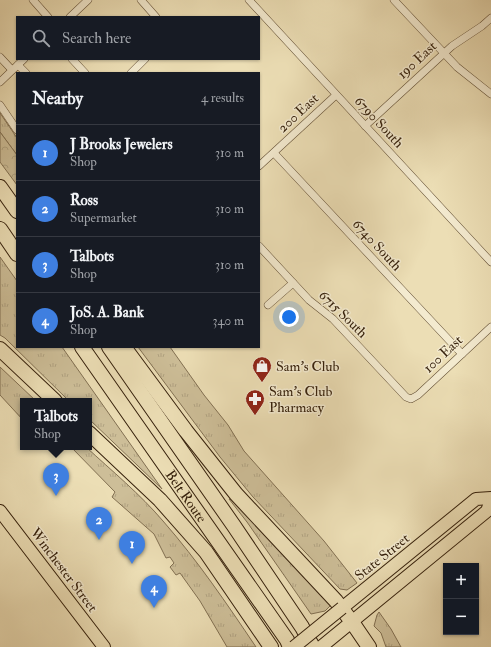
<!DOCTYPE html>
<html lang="en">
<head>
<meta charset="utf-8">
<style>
  body { margin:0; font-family:"IM FELL Double Pica",serif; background:#242831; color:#f1f3f6 }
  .controls { position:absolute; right:12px; bottom:12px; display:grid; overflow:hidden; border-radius:0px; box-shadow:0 1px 3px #0004 }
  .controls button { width:36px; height:36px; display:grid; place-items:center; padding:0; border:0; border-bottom:1px solid #363941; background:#171b24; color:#f1f3f6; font:20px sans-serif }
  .you { position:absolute; left:289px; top:317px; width:14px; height:14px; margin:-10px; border:3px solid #fff; border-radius:50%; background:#1a73e8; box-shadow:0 0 0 6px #1a73e833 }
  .badge { display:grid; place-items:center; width:26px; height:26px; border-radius:50%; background:#2563eb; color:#fff; font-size:13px; font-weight:700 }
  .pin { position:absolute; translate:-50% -33px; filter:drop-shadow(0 1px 2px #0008) }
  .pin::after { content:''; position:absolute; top:21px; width:14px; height:12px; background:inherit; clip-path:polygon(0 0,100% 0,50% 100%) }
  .popup { position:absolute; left:20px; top:398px; width:72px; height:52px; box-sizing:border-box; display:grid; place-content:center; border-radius:0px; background:#171b24; filter:drop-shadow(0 1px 3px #0005); font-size:13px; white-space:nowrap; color:#9ea1a6 }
  .popup b { font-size:15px; color:#f1f3f6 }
  .popup::after { content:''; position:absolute; left:50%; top:100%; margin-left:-8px; border:8px solid transparent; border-top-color:#171b24 }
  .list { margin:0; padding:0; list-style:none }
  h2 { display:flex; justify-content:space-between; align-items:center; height:52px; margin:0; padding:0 16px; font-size:17px }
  h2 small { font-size:13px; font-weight:400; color:#9ea1a6 }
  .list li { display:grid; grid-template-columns:26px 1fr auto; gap:12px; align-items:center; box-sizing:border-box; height:56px; padding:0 16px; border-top:1px solid #363941 }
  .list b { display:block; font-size:15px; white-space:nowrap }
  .list p { margin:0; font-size:13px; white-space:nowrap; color:#9ea1a6 }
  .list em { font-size:13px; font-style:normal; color:#9ea1a6 }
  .icon { flex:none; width:22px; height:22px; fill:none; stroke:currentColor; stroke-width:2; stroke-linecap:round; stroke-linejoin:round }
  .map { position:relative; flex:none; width:491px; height:647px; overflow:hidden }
  .search { position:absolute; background:#171b24; box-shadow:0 1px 3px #0004; left:16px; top:16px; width:244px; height:44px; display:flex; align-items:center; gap:10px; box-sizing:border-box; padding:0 14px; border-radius:0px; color:#9ea1a6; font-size:15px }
  .panel { position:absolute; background:#171b24; box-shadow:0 1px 3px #0004; left:16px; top:72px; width:244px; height:276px; border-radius:0px }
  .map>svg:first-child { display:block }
  .grass { fill:url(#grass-tufts); stroke:#827052 }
  .forest { fill:url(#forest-crowns); stroke:#827052 }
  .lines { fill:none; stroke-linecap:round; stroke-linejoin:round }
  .street-casing { stroke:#645036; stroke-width:8 }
  .primary-casing { stroke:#36210c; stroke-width:14 }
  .highway-casing { stroke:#36210c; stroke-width:16 }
  .street { stroke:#f3eacf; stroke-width:7 }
  .primary { stroke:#ecdeb5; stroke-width:12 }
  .highway { stroke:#ecdeb5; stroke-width:14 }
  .primary-bridge-casing { stroke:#36210c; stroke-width:14; stroke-linecap:butt }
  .primary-bridge { stroke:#ecdeb5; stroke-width:12 }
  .labels { text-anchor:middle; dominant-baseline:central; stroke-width:3; stroke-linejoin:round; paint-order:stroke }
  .street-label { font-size:14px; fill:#36210c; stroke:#f3eacf }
  .poi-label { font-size:14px; fill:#36210c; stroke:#f3eacf; text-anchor:start }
</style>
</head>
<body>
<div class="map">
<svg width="491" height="647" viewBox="0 0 491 647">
  <defs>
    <pattern id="grass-tufts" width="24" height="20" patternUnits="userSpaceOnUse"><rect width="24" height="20" fill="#cdbe98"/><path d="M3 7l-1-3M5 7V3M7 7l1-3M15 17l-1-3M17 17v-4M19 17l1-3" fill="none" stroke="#b1a382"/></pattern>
    <pattern id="forest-crowns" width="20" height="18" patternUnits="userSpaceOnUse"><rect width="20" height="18" fill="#cdbe98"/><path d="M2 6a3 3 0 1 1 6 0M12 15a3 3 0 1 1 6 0" fill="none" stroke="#b1a382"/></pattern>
  </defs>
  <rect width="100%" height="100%" fill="#ecdeb5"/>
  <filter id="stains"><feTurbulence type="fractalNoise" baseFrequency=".005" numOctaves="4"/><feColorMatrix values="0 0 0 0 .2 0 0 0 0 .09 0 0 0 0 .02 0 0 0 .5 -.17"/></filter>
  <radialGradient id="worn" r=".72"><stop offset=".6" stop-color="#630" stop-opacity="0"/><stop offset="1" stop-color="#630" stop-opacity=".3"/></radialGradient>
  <!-- grass -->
  <g class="grass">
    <path d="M 0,113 L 17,138 L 17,155 L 0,132 Z"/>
    <path d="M 0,257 L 17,281 L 17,347 L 62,347 L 162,489 L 89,419 L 89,401 L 69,401 L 5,338 L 0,335 Z"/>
    <path d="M 138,347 L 170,347 L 204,395 L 228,425 L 244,451 L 324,541 L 357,583 L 347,590 L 340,589 L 253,497 L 220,457 Z"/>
    <path d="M 0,367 L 36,401 L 23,401 L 23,420 L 0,395 Z"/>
    <path d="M 71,447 L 86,447 C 112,471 140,494 163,521 C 198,561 227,604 256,647 L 227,647 L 200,601 L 180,573 L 176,575 L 170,567 L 174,563 L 170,557 L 166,558 L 154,534 L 112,497 L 115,492 Z"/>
    <path d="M 229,499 L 232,499 L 331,605 L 325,611 L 311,614 L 247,522 Z"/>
    <path d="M 379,612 L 391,629 L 401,647 L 386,647 L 381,633 L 374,626 L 377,615 Z"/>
  </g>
  <!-- forest -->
  <path class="forest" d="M 0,132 L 17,155 L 17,185 L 0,162 Z"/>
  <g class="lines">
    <!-- street casing -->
    <g class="street-casing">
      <g id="street">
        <path d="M 33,0 L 48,17"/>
        <path d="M 141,0 L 156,17"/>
        <path d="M 249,0 L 491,262"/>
        <path d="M 394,0 L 457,67 L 491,94"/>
        <path d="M 70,17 L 88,0"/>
        <path d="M 0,57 L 12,70"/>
        <path d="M 72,59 L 85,73"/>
        <path d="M 18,65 L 26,73"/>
        <path d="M 131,73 L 145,59"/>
        <path d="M 0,82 L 24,59"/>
        <path d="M 0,105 L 17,130"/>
        <path d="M 365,126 L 452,46 L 482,26 L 491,18"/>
        <path d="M 274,153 L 462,354"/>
        <path d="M 259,166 L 336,95"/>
        <path d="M 259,246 L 309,300 L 333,319 L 406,397 L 411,399 L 418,395 L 491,327"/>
        <path d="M 268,305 L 293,283"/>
      </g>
    </g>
    <!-- primary casing -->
    <g class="primary-casing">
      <g id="primary">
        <path d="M 0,511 L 104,647"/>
        <path d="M 342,608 L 476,499 L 491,498"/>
        <path d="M 321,647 L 487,511 L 491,500"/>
      </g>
    </g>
    <!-- highway casing -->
    <g class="highway-casing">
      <g id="highway">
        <path d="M 0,187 L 17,211"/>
        <path d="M 0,229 L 17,254"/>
        <path id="s1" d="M 82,347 L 287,640 L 290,647"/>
        <path d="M 109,347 L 234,526 L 302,627 L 313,647"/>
        <path d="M 124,347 L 186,431 L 236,494 L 336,601 L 352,622 L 369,647"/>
        <path d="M 0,349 L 55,401"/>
        <path d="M 89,433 L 160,500 L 206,552 L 271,647"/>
      </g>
    </g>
    <!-- street -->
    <use href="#street" class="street"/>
    <!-- primary -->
    <use href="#primary" class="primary"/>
    <!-- highway -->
    <use href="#highway" class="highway"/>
    <!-- primary-bridge casing -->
    <g class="primary-bridge-casing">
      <path id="primary-bridge" d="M 294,647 L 342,608"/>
    </g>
    <!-- primary-bridge -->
    <use href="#primary-bridge" class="primary-bridge"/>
  </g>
  <!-- icons -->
  <defs>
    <g id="shop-pin" transform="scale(1)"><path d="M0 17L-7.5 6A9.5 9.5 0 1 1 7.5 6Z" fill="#8f2418" stroke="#f3eacf"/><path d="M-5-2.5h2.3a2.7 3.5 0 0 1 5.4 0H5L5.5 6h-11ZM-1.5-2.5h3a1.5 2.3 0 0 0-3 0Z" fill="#fff"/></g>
    <g id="pharmacy-pin" transform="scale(1)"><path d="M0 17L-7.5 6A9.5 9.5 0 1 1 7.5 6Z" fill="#8f2418" stroke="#f3eacf"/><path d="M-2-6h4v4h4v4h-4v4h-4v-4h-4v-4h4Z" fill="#fff"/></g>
  </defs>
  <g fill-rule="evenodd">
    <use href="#shop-pin" x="262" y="366"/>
    <use href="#pharmacy-pin" x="255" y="399"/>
  </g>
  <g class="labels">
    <!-- street labels -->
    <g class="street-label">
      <text transform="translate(417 60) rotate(-43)">190 East</text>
      <text transform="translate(298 113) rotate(-43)">200 East</text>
      <text transform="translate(379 122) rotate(47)">6790 South</text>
      <text transform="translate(377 245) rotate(47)">6740 South</text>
      <text transform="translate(343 314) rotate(44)">6715 South</text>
      <text transform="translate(443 354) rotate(-43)">100 East</text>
      <text stroke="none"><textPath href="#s1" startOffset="182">Belt Route</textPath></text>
      <text transform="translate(382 557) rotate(-39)">State Street</text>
      <text transform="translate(64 570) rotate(53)">Winchester Street</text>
    </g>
    <!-- poi labels -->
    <g class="poi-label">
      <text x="276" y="366">Sam's Club</text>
      <text x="269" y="391">Sam's Club<tspan x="269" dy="16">Pharmacy</tspan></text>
    </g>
  </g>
  <rect width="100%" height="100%" filter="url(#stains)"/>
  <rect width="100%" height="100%" fill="url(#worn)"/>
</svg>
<div class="controls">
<button>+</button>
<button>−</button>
</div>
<div class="you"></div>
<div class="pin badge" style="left:132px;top:564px;background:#3f7fe0">1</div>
<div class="pin badge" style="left:99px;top:540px;background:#3f7fe0">2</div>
<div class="pin badge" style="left:56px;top:496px;background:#3f7fe0">3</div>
<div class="popup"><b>Talbots</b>Shop</div>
<div class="pin badge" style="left:154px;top:608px;background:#3f7fe0">4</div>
<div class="search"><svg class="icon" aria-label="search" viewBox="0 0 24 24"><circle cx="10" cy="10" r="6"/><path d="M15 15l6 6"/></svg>Search here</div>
<section class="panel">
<h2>Nearby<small>4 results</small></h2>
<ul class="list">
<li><span class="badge" style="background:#3f7fe0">1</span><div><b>J Brooks Jewelers</b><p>Shop</p></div><em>310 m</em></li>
<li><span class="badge" style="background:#3f7fe0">2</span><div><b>Ross</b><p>Supermarket</p></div><em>310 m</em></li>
<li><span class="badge" style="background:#3f7fe0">3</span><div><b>Talbots</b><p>Shop</p></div><em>310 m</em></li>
<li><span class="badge" style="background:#3f7fe0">4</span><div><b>JoS. A. Bank</b><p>Shop</p></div><em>340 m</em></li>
</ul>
</section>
</div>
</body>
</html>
